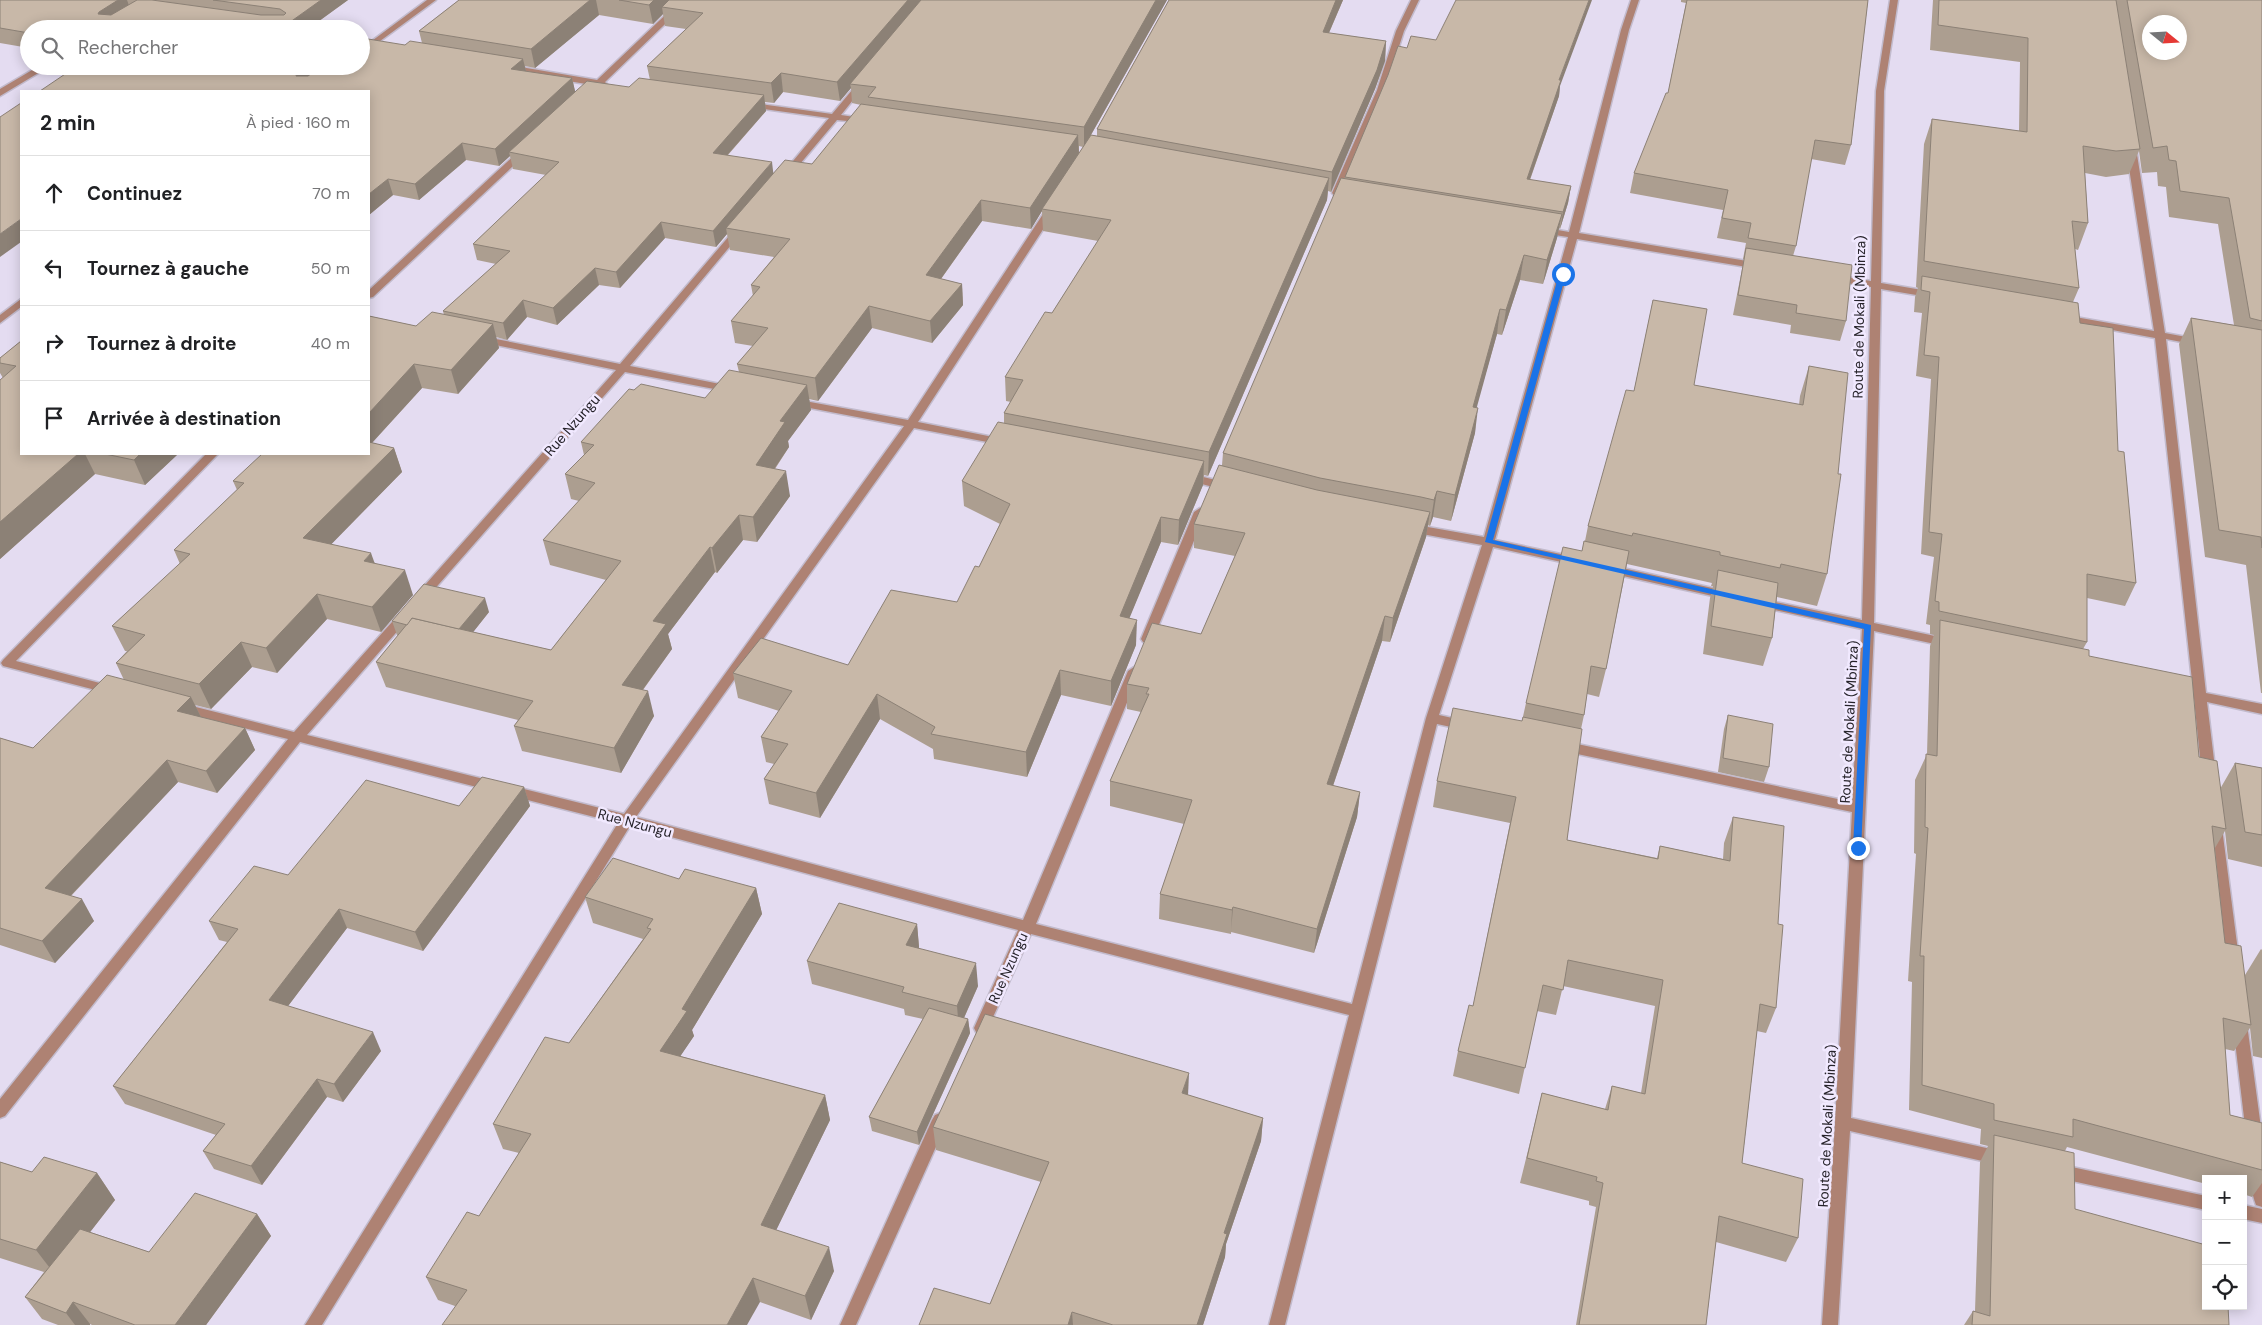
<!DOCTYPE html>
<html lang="fr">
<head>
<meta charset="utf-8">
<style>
  body { margin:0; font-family:"DM Sans",sans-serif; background:#f2f2f2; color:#202124 }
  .controls { position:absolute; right:15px; bottom:15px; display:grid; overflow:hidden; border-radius:0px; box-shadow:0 2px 12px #0003 }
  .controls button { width:45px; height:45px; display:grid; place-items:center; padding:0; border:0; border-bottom:1px solid #e0e0e0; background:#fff; color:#202124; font:25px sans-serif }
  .compass { position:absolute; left:2142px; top:15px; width:45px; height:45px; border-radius:50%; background:#fff; box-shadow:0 2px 12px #0003; rotate:108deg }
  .stop { position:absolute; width:15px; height:15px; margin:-11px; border:4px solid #1a73e8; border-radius:50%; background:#fff }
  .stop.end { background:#1a73e8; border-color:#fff; box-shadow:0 1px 5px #0008 }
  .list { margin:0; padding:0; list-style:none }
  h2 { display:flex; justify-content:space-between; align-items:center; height:65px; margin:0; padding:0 20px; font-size:21px }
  h2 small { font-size:16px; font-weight:400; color:#757577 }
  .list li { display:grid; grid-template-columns:32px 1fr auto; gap:15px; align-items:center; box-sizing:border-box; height:75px; padding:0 20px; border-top:1px solid #e0e0e0 }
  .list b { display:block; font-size:19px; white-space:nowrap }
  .list em { font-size:16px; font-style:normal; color:#757577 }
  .icon { flex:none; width:28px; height:28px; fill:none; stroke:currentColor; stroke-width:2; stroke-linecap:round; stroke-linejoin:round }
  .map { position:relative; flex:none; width:2262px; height:1325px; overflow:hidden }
  .search { position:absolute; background:#fff; box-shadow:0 2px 12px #0003; left:20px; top:20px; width:350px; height:55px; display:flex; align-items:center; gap:12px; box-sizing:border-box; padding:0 18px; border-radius:28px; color:#757577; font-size:19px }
  .panel { position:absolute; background:#fff; box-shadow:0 2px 12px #0003; left:20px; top:90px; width:350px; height:365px; border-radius:0px }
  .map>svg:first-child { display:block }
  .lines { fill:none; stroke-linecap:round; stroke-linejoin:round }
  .minor-casing { stroke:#c2bbcd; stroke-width:3 }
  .minor { fill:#ae8273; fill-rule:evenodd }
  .wall { fill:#ac9e90; fill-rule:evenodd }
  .shaded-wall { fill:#8c8176 }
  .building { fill:#c8b8a8; stroke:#8c8176; fill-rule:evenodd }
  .route { fill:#1a73e8 }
  .labels { text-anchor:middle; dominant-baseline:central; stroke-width:5; stroke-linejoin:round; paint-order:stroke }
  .street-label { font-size:14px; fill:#26232a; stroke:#f1e9ff }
</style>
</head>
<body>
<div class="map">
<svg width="2262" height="1325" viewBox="0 0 2262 1325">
  <rect width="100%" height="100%" fill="#e4dcf1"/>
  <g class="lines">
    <!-- minor casing -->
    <g class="minor-casing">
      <g id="minor">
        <path d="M 427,0 L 436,0 L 361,55 L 361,49 Z"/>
        <path d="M 681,0 L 690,0 L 605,82 L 607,84 L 595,90 L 591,87 L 592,85 L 509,71 L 505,68 L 509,65 L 597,80 Z"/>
        <path d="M 1411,0 L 1419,0 L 1404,31 L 1385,90 L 1342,193 L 1340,195 L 1334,195 L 1332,193 L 1377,90 L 1396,31 Z"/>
        <path d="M 1631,0 L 1639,0 L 1629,30 L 1579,233 L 1759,263 L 1764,266 L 1759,269 L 1577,239 L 1495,540 L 1575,557 L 1581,561 L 1575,565 L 1493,547 L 1439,715 L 1470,722 L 1471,725 L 1465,730 L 1437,724 L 1285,1325 L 1269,1325 L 1349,1015 L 1031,934 L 988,1028 L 986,1032 L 981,1034 L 976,1032 L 974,1028 L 1018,930 L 630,826 L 322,1325 L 305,1325 L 618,823 L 300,742 L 5,1116 L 0,1118 L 0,1099 L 288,739 L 179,712 L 178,709 L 179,706 L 184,704 L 294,732 L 400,613 L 404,612 L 410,616 L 408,619 L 307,735 L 624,814 L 904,426 L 794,405 L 789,402 L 790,400 L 794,399 L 908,420 L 1047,208 L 1052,205 L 1057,208 L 918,422 L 1003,439 L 1009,442 L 1007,444 L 1003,445 L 914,428 L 636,817 L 1023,920 L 1128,671 L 1134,667 L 1140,671 L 1036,924 L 1352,1004 L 1426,718 L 1482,545 L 1411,532 L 1405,528 L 1411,524 L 1484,537 L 1568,237 L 1541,233 L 1536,230 L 1541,227 L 1569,232 L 1621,30 Z"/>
        <path d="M 1890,0 L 1898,0 L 1884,91 L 1881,283 L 1934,292 L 1939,295 L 1934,298 L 1881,289 L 1874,623 L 1949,639 L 1955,643 L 1949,647 L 1874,631 L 1851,1118 L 2000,1151 L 2006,1153 L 2008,1158 L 2006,1163 L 2000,1165 L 1850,1131 L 1838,1325 L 1822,1325 L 1835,1123 L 1852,812 L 1563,751 L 1558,749 L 1556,746 L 1558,743 L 1563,741 L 1852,802 L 1862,629 L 1761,607 L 1755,603 L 1761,599 L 1862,620 L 1871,287 L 1835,281 L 1830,278 L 1835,275 L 1871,281 L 1876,91 Z"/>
        <path d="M 39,66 L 50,66 L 0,96 L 0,89 Z"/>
        <path d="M 858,83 L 865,85 L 841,115 L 868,119 L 868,123 L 837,120 L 789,177 L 783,177 L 783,173 L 829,118 L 749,107 L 745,104 L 746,102 L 832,114 Z"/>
        <path d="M 2131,145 L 2136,148 L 2165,333 L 2197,339 L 2202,342 L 2197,345 L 2166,339 L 2206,693 L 2262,704 L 2262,714 L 2207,702 L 2216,776 L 2214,779 L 2204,779 L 2202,776 L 2194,699 L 2172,694 L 2170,691 L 2176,687 L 2193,690 L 2155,338 L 2064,321 L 2059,318 L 2064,315 L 2154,331 L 2126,148 Z"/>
        <path d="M 523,149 L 526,150 L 526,154 L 373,297 L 369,298 L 369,290 L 520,150 Z"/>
        <path d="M 739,227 L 742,228 L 742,232 L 630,366 L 730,386 L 735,389 L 734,391 L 730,392 L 625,372 L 425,600 L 417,600 L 415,597 L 417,594 L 616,370 L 481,342 L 477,341 L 477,337 L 481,336 L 620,364 L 736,228 Z"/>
        <path d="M 21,299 L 21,307 L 0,323 L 0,315 Z"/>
        <path d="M 206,454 L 218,454 L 16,661 L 115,687 L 117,690 L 115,693 L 111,694 L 3,666 L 1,663 L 3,660 Z"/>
        <path d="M 1187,473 L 1232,484 L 1234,487 L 1228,491 L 1183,479 L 1181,477 Z"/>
        <path d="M 1200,508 L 1206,512 L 1153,639 L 1151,642 L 1143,642 L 1141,639 L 1194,512 Z"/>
        <path d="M 1609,565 L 1726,591 L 1732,595 L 1726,599 L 1605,572 L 1603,569 Z"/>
        <path d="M 2215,823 L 2220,824 L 2222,828 L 2239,959 L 2237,963 L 2232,965 L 2227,963 L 2225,959 L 2208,828 L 2210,824 Z"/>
        <path d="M 2240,1018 L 2245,1020 L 2247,1024 L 2262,1135 L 2260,1140 L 2254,1142 L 2248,1140 L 2246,1135 L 2233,1024 L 2235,1020 Z"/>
        <path d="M 940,1113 L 945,1115 L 948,1120 L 856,1325 L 840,1325 L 932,1120 L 935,1115 Z"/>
        <path d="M 2258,1163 L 2262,1164 L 2262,1207 L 2256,1205 C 2252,1195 2248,1175 2252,1165 Z"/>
        <path d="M 2058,1164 L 2206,1196 L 2206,1210 L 2058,1178 L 2052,1176 L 2050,1171 L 2052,1166 Z"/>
        <path d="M 2243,1205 L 2262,1209 L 2262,1223 L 2243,1219 Z"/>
      </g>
    </g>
    <!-- minor -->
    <use href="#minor" class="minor"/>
  </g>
  <!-- wall -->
  <g class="wall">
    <path d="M 0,0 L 348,0 L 308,29 L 29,29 L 29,48 L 0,43 Z"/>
    <path d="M 459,0 L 1167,0 L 1091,135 L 1097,136 L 1097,129 L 1169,0 L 1343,0 L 1329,33 L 1386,41 L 1385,61 L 1375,89 L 1331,192 L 1328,191 L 1327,200 L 1208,476 L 1204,475 L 1203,485 L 1178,545 L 1161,542 L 1129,618 L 1136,645 L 1111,706 L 1061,695 L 1027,777 L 934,759 L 933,749 L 880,719 L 820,818 L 769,804 L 764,779 L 774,764 L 766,762 L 761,737 L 779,711 L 738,698 L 733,673 L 848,665 L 957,602 L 979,567 L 1000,524 L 964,506 L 962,481 L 1004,423 L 1004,413 L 1011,402 L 1006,401 L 1005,377 L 1052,313 L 1098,241 L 1043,231 L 1042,211 L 1031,229 L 982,221 L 941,279 L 962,284 L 963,305 L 932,343 L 872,328 L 818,401 L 809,399 L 811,410 L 788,441 L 789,447 L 775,469 L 790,496 L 757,542 L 743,540 L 717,573 L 715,572 L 668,634 L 672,649 L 643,690 L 654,716 L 621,773 L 522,751 L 514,726 L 518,720 L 386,687 L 376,662 L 398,636 L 397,635 L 392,621 L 489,612 L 473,632 L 551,650 L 606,580 L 550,565 L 543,540 L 579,501 L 571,499 L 565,474 L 584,455 L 581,442 L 634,390 L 705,398 L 739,372 L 737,364 L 753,346 L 735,343 L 731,321 L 753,296 L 751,285 L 774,257 L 730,250 L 727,234 L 716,247 L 665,238 L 620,288 L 599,285 L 557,325 L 527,317 L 507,340 L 496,337 L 499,348 L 458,394 L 422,388 L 372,443 L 394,448 L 402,472 L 331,544 L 375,563 L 413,595 L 381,632 L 327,619 L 277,673 L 252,667 L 211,709 L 195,705 L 201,717 L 245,728 L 255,750 L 217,793 L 178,782 L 71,896 L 94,921 L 55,963 L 0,945 L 0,738 L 33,748 L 124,680 L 116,663 L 127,651 L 125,651 L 112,626 L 180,564 L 174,550 L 237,490 L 233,481 L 369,454 L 369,316 L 416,326 L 444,315 L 443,311 L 496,264 L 477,260 L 473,244 L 546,175 L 513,169 L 510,156 L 499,166 L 466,160 L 419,200 L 393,195 L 369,215 L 369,91 L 361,66 L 405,45 L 422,43 L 419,31 ZM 663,14 L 665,26 L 686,29 L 647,66 L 650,80 L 629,87 L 575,92 L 572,78 L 526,72 L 525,66 L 535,68 L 599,15 L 653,24 ZM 851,88 L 852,103 L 861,105 L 812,164 L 774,173 L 728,155 L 766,111 L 765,102 L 774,103 L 783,92 L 840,101 ZM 1079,146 L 1083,147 L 1079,153 Z"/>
    <path d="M 1681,0 L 1868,0 L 1851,145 L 1845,165 L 1811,159 L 1796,246 L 1793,256 L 1846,321 L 1840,341 L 1790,333 L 1791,325 L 1733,315 L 1744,259 L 1743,259 L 1746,243 L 1717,238 L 1723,210 L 1630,193 L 1634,173 L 1668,93 L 1686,3 L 1681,2 Z"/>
    <path d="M 1933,0 L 2262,0 L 2262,693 L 2261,693 L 2246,565 L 2205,557 L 2179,344 L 2191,318 L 2234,325 L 2218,224 L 2169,217 L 2166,187 L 2158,186 L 2157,172 L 2142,173 L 2139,151 L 2129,174 L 2106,177 L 2085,173 L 2088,223 L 2078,250 L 2075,249 L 2079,288 L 2073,302 L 2118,451 L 2136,583 L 2125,606 L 2087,598 L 2087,642 L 2083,649 L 2089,656 L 2199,757 L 2220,789 L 2235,763 L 2262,768 L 2262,867 L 2228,859 L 2225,831 L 2215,848 L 2225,943 L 2245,975 L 2261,949 L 2262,950 L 2262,1058 L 2253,1056 L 2250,1028 L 2234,1051 L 2225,1049 L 2230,1115 L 2262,1123 L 2262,1183 L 2252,1197 L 2243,1194 L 2243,1179 L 2206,1179 L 2206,1184 L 2067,1147 L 2065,1151 L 2075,1209 L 2229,1325 L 1964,1325 L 1973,1311 L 1975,1311 L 1980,1162 L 1988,1146 L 1980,1144 L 1981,1129 L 1909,1110 L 1912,982 L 1908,981 L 1916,854 L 1914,853 L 1915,780 L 1927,754 L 1930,646 L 1934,635 L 1930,634 L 1930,625 L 1926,624 L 1934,557 L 1921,554 L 1931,379 L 1916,376 L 1922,313 L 1914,312 L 1915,297 L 1918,288 L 1916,287 L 1924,144 L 1932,119 L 2019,131 L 2020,62 L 1930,50 Z"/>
    <path d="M 1560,86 L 1559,96 L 1530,180 L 1571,186 L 1568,203 L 1560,229 L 1559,228 L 1557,238 L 1543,284 L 1520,280 L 1502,335 L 1497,334 L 1476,407 L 1475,433 L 1451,521 L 1433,517 L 1430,526 L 1428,525 L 1426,537 L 1390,642 L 1382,641 L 1333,786 L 1360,792 L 1357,817 L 1314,953 L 1231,932 L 1231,934 L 1159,919 L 1160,894 L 1184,824 L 1110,806 L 1110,781 L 1141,712 L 1127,709 L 1127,684 L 1201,634 L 1235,556 L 1194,548 L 1194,524 L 1222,465 L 1223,453 L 1345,177 Z"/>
    <path d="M 1653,300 L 1694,385 L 1799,405 L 1800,396 L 1809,366 L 1827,574 L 1817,606 L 1777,597 L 1772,638 L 1763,666 L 1703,654 L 1710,598 L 1713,586 L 1711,586 L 1712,583 L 1627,564 L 1606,669 L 1599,697 L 1587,694 L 1584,715 L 1581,729 L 1567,840 L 1657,858 L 1660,846 L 1723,859 L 1724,843 L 1733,817 L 1778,924 L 1776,1008 L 1766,1033 L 1757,1031 L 1742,1163 L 1798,1238 L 1786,1262 L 1716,1242 L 1706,1325 L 1576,1325 L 1596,1207 L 1589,1205 L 1589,1201 L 1520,1183 L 1536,1118 L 1542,1093 L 1605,1109 L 1612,1086 L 1641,1093 L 1655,1006 L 1563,986 L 1556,1015 L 1537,1011 L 1519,1094 L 1453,1076 L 1458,1051 L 1473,1006 L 1510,823 L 1433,807 L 1437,781 L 1522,721 L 1526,703 L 1582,551 L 1585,541 L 1588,526 L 1634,391 Z"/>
    <path d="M 21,341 L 21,454 L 178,454 L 145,485 L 95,474 L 0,559 L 0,380 L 3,378 L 0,373 L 0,358 Z"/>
    <path d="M 1728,715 L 1769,767 L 1764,782 L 1718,772 L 1724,729 Z"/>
    <path d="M 524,787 L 530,806 L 423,951 L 347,928 L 288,1006 L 381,1051 L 343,1102 L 327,1097 L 262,1185 L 214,1169 L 203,1151 L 216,1135 L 125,1104 L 113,1086 L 227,942 L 219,940 L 209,921 L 288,875 L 459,806 Z"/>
    <path d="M 679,879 L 756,888 L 762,914 L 692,1030 L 694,1036 L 680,1056 L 825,1095 L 830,1120 L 776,1230 L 834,1271 L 811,1320 L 760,1302 L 455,1306 L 438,1300 L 426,1277 L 479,1216 L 519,1153 L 503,1149 L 493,1124 L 569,1043 L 643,939 L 593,923 L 585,897 Z"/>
    <path d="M 917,924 L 919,947 L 919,948 L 978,986 L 964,1018 L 968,1019 L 970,1033 L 919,1145 L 872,1131 L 869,1117 L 923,1019 L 905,1015 L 904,1009 L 812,984 L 807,961 Z"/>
    <path d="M 1188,1095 L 1263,1118 L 1261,1141 L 1226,1244 L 1225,1257 L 1203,1325 L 919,1325 L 990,1304 L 1041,1182 L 936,1150 L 933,1127 Z"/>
    <path d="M 0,1162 L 32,1172 L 97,1173 L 115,1200 L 90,1232 L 149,1252 L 257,1214 L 271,1236 L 206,1325 L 92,1325 L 90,1324 L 90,1325 L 58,1325 L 42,1319 L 25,1297 L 44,1272 L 0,1258 Z"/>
  </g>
  <!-- shaded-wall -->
  <g class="shaded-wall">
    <path d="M 118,0 L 127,0 L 131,11 L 105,29 L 98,14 L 99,12 Z"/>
    <path d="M 321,0 L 348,0 L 308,29 L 286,25 Z"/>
    <path d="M 590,0 L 596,0 L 599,15 L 535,68 L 531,49 Z"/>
    <path d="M 654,0 L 678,0 L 662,7 L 663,14 L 653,24 L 649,5 Z"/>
    <path d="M 908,0 L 926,0 L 850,84 L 851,88 L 840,101 L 837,82 Z"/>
    <path d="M 1156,0 L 1167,0 L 1084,147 L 1084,127 Z"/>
    <path d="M 1336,0 L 1343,0 L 1321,51 L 1323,32 Z"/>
    <path d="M 1589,0 L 1592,0 L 1560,86 L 1559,96 L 1524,196 L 1527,179 L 1559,80 Z"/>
    <path d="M 1386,41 L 1385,61 L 1375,89 L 1331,192 L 1332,172 Z"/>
    <path d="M 523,59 L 527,75 L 511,69 Z"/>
    <path d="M 307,66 L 333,66 L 302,89 L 296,76 L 297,73 Z"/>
    <path d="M 781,73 L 783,92 L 774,103 L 771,83 Z"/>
    <path d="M 572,78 L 576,95 L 509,152 L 510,156 L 499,166 L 495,149 Z"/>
    <path d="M 764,95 L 766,111 L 715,169 L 713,153 Z"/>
    <path d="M 1078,135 L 1079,155 L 1042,209 L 1042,211 L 1031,229 L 1030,208 Z"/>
    <path d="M 462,143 L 466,160 L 419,200 L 415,184 Z"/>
    <path d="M 772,162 L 774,179 L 726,228 L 727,234 L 716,247 L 713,231 Z"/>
    <path d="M 1329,178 L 1327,200 L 1208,476 L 1209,452 Z"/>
    <path d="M 388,179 L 393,195 L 369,215 L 369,194 Z"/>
    <path d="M 1571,186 L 1568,203 L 1560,229 L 1563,212 Z"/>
    <path d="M 981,200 L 982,221 L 928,297 L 926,275 Z"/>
    <path d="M 1562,214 L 1557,238 L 1543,284 L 1547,260 Z"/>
    <path d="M 21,219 L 21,242 L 0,257 L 0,234 Z"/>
    <path d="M 661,222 L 665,238 L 620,288 L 616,272 Z"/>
    <path d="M 1524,255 L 1520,280 L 1502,335 L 1506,310 Z"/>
    <path d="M 595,268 L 599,285 L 557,325 L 553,308 Z"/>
    <path d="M 962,284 L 963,305 L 932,343 L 930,321 Z"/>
    <path d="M 523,300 L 527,317 L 507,340 L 503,323 Z"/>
    <path d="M 869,306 L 872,328 L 818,401 L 815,378 Z"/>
    <path d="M 1500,309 L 1497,334 L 1470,432 L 1473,407 Z"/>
    <path d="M 493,324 L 499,348 L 458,394 L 451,370 Z"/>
    <path d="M 414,364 L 422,388 L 369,446 L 369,413 Z"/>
    <path d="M 807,385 L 811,410 L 788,441 L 789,447 L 760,490 L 756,465 L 780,421 Z"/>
    <path d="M 1478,408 L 1475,433 L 1451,521 L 1455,495 Z"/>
    <path d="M 394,448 L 402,472 L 313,563 L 303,538 Z"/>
    <path d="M 78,454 L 85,454 L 95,474 L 0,559 L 0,522 Z"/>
    <path d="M 140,454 L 178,454 L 145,485 L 134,460 Z"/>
    <path d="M 1204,461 L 1203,485 L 1178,545 L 1179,520 Z"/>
    <path d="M 786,471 L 790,496 L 757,542 L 753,517 Z"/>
    <path d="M 1437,491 L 1433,517 L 1430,526 L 1434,500 Z"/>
    <path d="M 1430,512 L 1426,537 L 1390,642 L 1393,618 Z"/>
    <path d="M 739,515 L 743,540 L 717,573 L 712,548 Z"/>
    <path d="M 1161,517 L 1161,542 L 1120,641 L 1120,616 Z"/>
    <path d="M 710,547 L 715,572 L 668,634 L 672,649 L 628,710 L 622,685 L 653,621 Z"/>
    <path d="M 371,553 L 380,578 L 364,561 Z"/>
    <path d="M 405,570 L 413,595 L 381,632 L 372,607 Z"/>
    <path d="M 317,594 L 327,619 L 277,673 L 266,648 Z"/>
    <path d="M 485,598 L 489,612 L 459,650 L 454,635 Z"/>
    <path d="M 1385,616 L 1382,641 L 1325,809 L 1327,784 Z"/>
    <path d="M 1137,620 L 1136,645 L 1111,706 L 1111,681 Z"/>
    <path d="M 241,642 L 252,667 L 211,709 L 199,684 Z"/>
    <path d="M 1060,670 L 1061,695 L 1027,777 L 1026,752 Z"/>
    <path d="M 648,691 L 654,716 L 621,773 L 614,748 Z"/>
    <path d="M 877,694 L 880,719 L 820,818 L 816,793 Z"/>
    <path d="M 191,697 L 202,719 L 177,711 Z"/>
    <path d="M 245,728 L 255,750 L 217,793 L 206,771 Z"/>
    <path d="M 167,760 L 178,782 L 58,909 L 45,888 Z"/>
    <path d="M 524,787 L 530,806 L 423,951 L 415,932 Z"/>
    <path d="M 1360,792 L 1357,817 L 1314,953 L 1317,929 Z"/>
    <path d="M 756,888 L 762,914 L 692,1030 L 694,1036 L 667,1076 L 660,1051 L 682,1009 Z"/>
    <path d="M 82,899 L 94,921 L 55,963 L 42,941 Z"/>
    <path d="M 1233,907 L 1231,932 L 1231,934 L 1232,910 Z"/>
    <path d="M 339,909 L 347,928 L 279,1018 L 269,1000 Z"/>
    <path d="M 917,924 L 919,947 L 909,968 L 906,945 Z"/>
    <path d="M 976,963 L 978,986 L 959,1029 L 957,1006 Z"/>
    <path d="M 968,1019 L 970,1033 L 919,1145 L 917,1132 Z"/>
    <path d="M 373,1032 L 381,1051 L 343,1102 L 334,1084 Z"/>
    <path d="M 1189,1073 L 1188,1096 L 1182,1093 Z"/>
    <path d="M 317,1079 L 327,1097 L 262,1185 L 251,1166 Z"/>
    <path d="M 825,1095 L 830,1120 L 767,1249 L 761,1225 Z"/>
    <path d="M 1263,1118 L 1261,1141 L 1226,1244 L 1225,1257 L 1203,1325 L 1197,1325 L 1224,1233 Z"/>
    <path d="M 97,1173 L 115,1200 L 56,1276 L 36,1250 Z"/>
    <path d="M 257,1214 L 271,1236 L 206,1325 L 175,1325 Z"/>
    <path d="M 829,1247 L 834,1271 L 811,1320 L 805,1296 Z"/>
    <path d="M 753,1278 L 760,1302 L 747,1325 L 727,1325 Z"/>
    <path d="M 73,1302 L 90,1324 L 90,1325 L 75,1325 L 66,1313 Z"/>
    <path d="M 1072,1312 L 1073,1325 L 1068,1325 Z"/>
  </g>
  <!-- building -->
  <g class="building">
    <path d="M 0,0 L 118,0 L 99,12 L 98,14 L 111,15 L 137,0 L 152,0 L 261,15 L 284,15 L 286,13 L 280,9 L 213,0 L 321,0 L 286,25 L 308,29 L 29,29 L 29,33 L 0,28 Z"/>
    <path d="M 459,0 L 590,0 L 531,49 L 419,31 Z"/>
    <path d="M 619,0 L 654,0 L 649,5 Z"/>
    <path d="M 669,0 L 908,0 L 837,82 L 781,73 L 771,83 L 647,66 L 703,13 L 662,7 Z"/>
    <path d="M 921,0 L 1156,0 L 1084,127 L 868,97 L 876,87 L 850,84 Z"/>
    <path d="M 1169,0 L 1336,0 L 1323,32 L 1386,41 L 1377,70 L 1332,172 L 1097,129 Z"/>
    <path d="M 1456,0 L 1589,0 L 1559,80 L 1561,80 L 1527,179 L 1571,186 L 1563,212 L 1345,177 L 1388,75 L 1398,46 L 1407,48 L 1411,36 L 1436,40 Z"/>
    <path d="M 1687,0 L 1868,0 L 1851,145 L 1815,140 L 1796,246 L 1748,238 L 1751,223 L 1722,218 L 1728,190 L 1634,173 L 1666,93 L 1668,93 Z"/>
    <path d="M 1939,0 L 2116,0 L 2140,149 L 2116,151 L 2083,146 L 2088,223 L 2072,221 L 2079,288 L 1924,261 L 1932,119 L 2027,132 L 2028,38 L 1938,25 Z"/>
    <path d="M 2127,0 L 2262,0 L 2262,321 L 2250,318 L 2229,198 L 2180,191 L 2176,161 L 2169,160 L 2167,146 L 2153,148 ZM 2150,22 L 2180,22 L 2180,52 L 2150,52 Z"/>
    <path d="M 361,38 L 362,38 L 405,45 L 410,41 L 523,59 L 511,69 L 572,78 L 495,149 L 462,143 L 415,184 L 388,179 L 369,194 L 369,91 L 40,91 L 77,66 L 307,66 L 297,73 L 296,76 L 308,76 L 322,66 L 361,66 Z"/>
    <path d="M 639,78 L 764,95 L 713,153 L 772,162 L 713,231 L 661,222 L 616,272 L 595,268 L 553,308 L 523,300 L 503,323 L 443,311 L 510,251 L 473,244 L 559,162 L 509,152 L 587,81 L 629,87 Z"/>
    <path d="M 21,103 L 21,219 L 0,234 L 0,117 Z"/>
    <path d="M 861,104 L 1078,135 L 1030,208 L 981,200 L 926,275 L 962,284 L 930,321 L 869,306 L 815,378 L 737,364 L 768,328 L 731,321 L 760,287 L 751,285 L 790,239 L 726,228 L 785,160 L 812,164 Z"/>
    <path d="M 1091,135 L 1329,178 L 1209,452 L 1004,413 L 1023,380 L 1005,377 L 1045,312 L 1052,313 L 1111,220 L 1042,209 Z"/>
    <path d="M 1341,178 L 1562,214 L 1547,260 L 1524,255 L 1506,310 L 1500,309 L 1473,407 L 1478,408 L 1455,495 L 1437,491 L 1434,500 L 1421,497 L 1320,478 L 1223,453 Z"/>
    <path d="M 1746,248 L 1852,265 L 1846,321 L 1796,313 L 1797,305 L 1738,295 Z"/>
    <path d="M 1922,276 L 2078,303 L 2080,323 L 2113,328 L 2118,451 L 2124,452 L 2136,583 L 2087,574 L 2087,642 L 1939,611 L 1939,602 L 1935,601 L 1942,534 L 1929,532 L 1939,357 L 1924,355 L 1930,292 L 1921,290 Z"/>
    <path d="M 1653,300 L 1707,309 L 1694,385 L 1803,405 L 1809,366 L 1848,373 L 1838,474 L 1841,474 L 1827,574 L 1781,564 L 1780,568 L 1720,555 L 1720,552 L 1633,533 L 1632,536 L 1588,526 L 1626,390 L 1634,391 Z"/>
    <path d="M 432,312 L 493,324 L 451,370 L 414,364 L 369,413 L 369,316 L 416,326 Z"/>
    <path d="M 2191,318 L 2262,330 L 2262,548 L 2261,537 L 2219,530 Z"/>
    <path d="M 21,341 L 21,454 L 78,454 L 0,522 L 0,380 L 16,366 L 0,363 L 0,358 Z"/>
    <path d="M 729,370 L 807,385 L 780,421 L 785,422 L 756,465 L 786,471 L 753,517 L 739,515 L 712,548 L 710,547 L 653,621 L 666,624 L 622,685 L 648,691 L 614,748 L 514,726 L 533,701 L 376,662 L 412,618 L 551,650 L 621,561 L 543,540 L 595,483 L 565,474 L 594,445 L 581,442 L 629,389 L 634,390 L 641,384 L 705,398 Z"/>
    <path d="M 998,422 L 1204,461 L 1179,520 L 1161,517 L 1120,616 L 1137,620 L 1111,681 L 1060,670 L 1026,752 L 931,734 L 935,727 L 877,694 L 816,793 L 764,779 L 788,744 L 761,737 L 792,691 L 733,673 L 761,638 L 848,665 L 891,590 L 957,602 L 975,566 L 979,567 L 1010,504 L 962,481 Z"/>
    <path d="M 369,442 L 394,448 L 303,538 L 371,553 L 364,561 L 405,570 L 372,607 L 317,594 L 266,648 L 241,642 L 199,684 L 116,663 L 145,635 L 112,626 L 190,554 L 174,550 L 244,483 L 233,481 L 262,454 L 369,454 Z"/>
    <path d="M 105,454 L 140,454 L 134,460 Z"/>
    <path d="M 1219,465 L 1317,490 L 1430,512 L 1393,618 L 1385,616 L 1327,784 L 1360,792 L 1317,929 L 1233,907 L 1232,910 L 1160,894 L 1192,800 L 1110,781 L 1149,694 L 1146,694 L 1149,688 L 1127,684 L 1152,623 L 1201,634 L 1245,533 L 1194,524 Z"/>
    <path d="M 1584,541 L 1629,551 L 1606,669 L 1591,666 L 1584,715 L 1526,703 L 1563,547 L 1582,551 Z"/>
    <path d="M 1718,570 L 1778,583 L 1772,638 L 1711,626 Z"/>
    <path d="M 424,584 L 485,598 L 459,629 L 412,618 L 407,625 L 392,621 Z"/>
    <path d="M 1940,620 L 2089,650 L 2089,656 L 2192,677 L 2199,757 L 2217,761 L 2226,829 L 2212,826 L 2225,943 L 2241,946 L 2251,1025 L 2223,1018 L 2230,1115 L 2262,1123 L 2262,1170 L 2073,1119 L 2073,1137 L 1994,1120 L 1994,1104 L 1922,1085 L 1924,956 L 1920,956 L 1928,828 L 1925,827 L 1926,754 L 1937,756 Z"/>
    <path d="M 107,675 L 191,697 L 177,711 L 245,728 L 206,771 L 167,760 L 45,888 L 82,899 L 42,941 L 0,928 L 0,738 L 33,748 Z"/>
    <path d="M 1453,708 L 1522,721 L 1523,717 L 1582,729 L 1567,840 L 1658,859 L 1660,846 L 1730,861 L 1733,817 L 1784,826 L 1778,924 L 1783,925 L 1776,1008 L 1760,1004 L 1742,1163 L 1803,1179 L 1798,1238 L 1719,1216 L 1706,1325 L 1579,1325 L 1603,1183 L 1596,1181 L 1597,1177 L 1527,1158 L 1542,1093 L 1608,1110 L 1612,1086 L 1645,1094 L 1663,980 L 1568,960 L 1563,990 L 1543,985 L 1525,1068 L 1458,1051 L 1469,1005 L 1473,1006 L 1516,797 L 1437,781 Z"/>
    <path d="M 1728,715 L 1773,724 L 1769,767 L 1723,758 Z"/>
    <path d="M 2235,763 L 2262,768 L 2262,835 L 2245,832 Z"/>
    <path d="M 482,777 L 524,787 L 415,932 L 339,909 L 269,1000 L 373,1032 L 334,1084 L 317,1079 L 251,1166 L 203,1151 L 225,1124 L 113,1086 L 238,929 L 209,921 L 254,866 L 288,875 L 366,780 L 459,806 Z"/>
    <path d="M 613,858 L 679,879 L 685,869 L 756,888 L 682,1009 L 687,1011 L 660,1051 L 825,1095 L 761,1225 L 829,1247 L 805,1296 L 753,1278 L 727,1325 L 442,1325 L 467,1290 L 426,1277 L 467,1212 L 479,1216 L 531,1134 L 493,1124 L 545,1037 L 569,1043 L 651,929 L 647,928 L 653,919 L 585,897 Z"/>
    <path d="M 839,903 L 917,924 L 906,945 L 976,963 L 957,1006 L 902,992 L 904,987 L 807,961 Z"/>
    <path d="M 929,1008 L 968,1019 L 917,1132 L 869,1117 Z"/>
    <path d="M 985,1014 L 1189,1073 L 1182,1093 L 1263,1118 L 1224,1233 L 1227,1234 L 1197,1325 L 1113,1325 L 1072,1312 L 1068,1325 L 919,1325 L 934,1288 L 990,1304 L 1049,1162 L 933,1127 Z"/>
    <path d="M 1994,1135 L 2074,1153 L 2075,1209 L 2206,1245 L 2206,1306 L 2228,1306 L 2229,1325 L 1972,1325 L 1973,1311 L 1990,1316 Z"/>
    <path d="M 44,1157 L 97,1173 L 36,1250 L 0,1239 L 0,1162 L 32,1172 Z"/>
    <path d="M 195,1193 L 257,1214 L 175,1325 L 135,1325 L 73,1302 L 66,1313 L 25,1297 L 80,1229 L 149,1252 Z"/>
  </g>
  <!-- route -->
  <path class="route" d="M 1563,272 L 1566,274 L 1493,540 L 1871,625 L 1861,851 L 1858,852 L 1853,848 L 1864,629 L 1485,542 L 1559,274 Z"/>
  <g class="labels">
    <!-- street labels -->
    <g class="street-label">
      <text transform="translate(1859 317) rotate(-89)">Route de Mokali (Mbinza)</text>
      <text transform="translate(572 425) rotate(-49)">Rue Nzungu</text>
      <text transform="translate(1849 722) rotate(-87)">Route de Mokali (Mbinza)</text>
      <text transform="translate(635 823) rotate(15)">Rue Nzungu</text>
      <text transform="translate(1008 968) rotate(-66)">Rue Nzungu</text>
      <text transform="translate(1827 1126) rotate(-87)">Route de Mokali (Mbinza)</text>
    </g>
  </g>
</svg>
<div class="controls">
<button>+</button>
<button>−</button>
<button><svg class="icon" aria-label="locate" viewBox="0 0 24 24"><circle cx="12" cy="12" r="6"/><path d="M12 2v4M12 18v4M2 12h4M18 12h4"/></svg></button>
</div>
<svg class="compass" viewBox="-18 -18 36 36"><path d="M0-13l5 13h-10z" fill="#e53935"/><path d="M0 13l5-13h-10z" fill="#757577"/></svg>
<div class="stop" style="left:1563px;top:274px"></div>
<div class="stop end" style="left:1858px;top:848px"></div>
<div class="search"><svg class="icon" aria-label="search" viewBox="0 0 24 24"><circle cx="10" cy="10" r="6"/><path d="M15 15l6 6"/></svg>Rechercher</div>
<section class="panel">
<h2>2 min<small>À pied · 160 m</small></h2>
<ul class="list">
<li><svg class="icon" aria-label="ahead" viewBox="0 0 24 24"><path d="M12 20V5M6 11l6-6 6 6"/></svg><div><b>Continuez</b></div><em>70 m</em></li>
<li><svg class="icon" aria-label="left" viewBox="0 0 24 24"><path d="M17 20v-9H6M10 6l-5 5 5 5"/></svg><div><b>Tournez à gauche</b></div><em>50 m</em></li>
<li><svg class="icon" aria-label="right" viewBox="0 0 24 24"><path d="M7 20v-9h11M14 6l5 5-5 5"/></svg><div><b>Tournez à droite</b></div><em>40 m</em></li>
<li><svg class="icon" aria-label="arrive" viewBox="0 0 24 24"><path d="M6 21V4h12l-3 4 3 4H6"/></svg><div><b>Arrivée à destination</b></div></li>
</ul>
</section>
</div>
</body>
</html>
